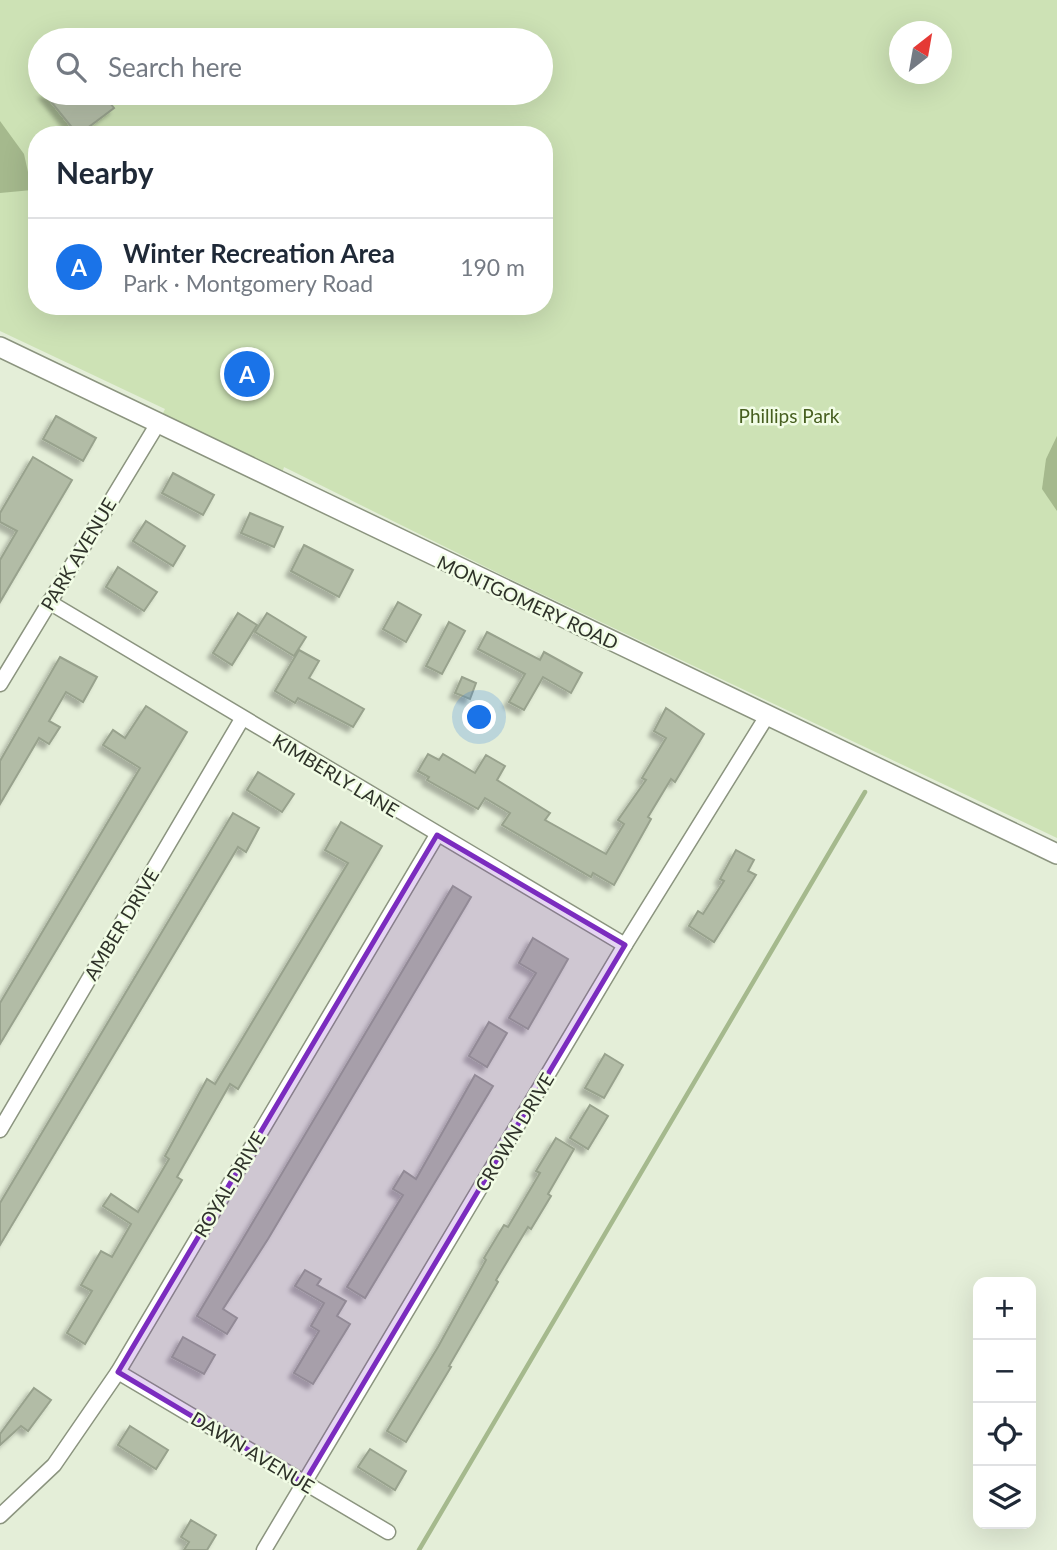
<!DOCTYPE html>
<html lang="en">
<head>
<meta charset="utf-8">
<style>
  body { margin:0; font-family:Lato,sans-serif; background:#f6f6f7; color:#1f2937 }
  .controls { position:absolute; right:21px; bottom:21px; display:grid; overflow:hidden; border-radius:14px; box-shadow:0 7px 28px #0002 }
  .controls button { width:63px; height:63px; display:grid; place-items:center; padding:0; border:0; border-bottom:2px solid #e0e1e3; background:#fff; color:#1f2937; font:35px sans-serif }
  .compass { position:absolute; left:889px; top:21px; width:63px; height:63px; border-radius:50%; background:#fff; box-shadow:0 7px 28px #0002; rotate:31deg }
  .you { position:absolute; left:480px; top:718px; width:24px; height:24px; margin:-18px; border:5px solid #fff; border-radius:50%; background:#1a73e8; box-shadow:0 0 0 10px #1a73e833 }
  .badge { display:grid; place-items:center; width:46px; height:46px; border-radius:50%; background:#1a73e8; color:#fff; font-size:23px; font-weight:700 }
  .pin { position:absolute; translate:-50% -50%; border:4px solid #fff; box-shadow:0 2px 7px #0006 }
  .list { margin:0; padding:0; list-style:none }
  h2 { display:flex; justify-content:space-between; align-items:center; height:91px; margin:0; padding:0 28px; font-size:30px }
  h2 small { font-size:23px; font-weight:400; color:#747a83 }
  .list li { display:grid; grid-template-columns:46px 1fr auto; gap:21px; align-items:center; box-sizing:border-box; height:98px; padding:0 28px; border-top:2px solid #e0e1e3 }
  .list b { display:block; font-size:26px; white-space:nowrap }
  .list p { margin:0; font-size:23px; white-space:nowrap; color:#747a83 }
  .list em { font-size:23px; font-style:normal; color:#747a83 }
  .icon { flex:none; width:38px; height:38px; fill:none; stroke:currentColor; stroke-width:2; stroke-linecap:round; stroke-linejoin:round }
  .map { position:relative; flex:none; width:1057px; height:1550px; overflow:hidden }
  .search { position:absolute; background:#fff; box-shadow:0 7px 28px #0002; left:28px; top:28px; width:525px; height:77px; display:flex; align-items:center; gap:18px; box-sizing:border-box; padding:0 24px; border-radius:38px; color:#747a83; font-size:26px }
  .panel { position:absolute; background:#fff; box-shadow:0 7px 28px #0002; left:28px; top:126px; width:525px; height:189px; border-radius:28px }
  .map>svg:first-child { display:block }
  .green { fill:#cde2b5; fill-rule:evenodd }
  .water { fill:#a5b98d }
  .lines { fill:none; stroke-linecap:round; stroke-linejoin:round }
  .stream { stroke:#a5b98d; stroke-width:4.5 }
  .building { fill:#b2bca6; stroke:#98a28d; stroke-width:2; filter:url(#shadow) }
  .minor-casing { stroke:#8b947f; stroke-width:17 }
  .tertiary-casing { stroke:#8b947f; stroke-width:22 }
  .minor { stroke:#fff; stroke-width:14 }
  .tertiary { stroke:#fff; stroke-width:19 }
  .marked { fill:#7b2cbf; fill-opacity:0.2; stroke:#7b2cbf; stroke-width:5; stroke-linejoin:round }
  .labels { text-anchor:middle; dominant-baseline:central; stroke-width:5; stroke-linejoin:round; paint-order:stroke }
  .park-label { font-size:19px; fill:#475f20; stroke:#f1fce5 }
  .street-label { font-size:19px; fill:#2e3229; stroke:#f1fce5 }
</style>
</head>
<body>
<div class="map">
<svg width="1057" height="1550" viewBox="0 0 1057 1550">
  <defs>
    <filter id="shadow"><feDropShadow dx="-5" dy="5" stdDeviation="2" flood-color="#0004"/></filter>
  </defs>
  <rect width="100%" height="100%" fill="#e4eed8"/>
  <!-- green -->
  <path class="green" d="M 0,0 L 1057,0 L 1057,838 L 508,578 L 284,467 L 281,477 L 157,425 L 165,409 L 0,331 ZM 900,32 L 942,32 L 942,74 L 900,74 ZM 40,40 L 541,40 L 541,93 L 40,93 ZM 37,135 L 544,135 L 544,306 L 37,306 Z"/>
  <!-- water -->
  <g class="water">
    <path d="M 0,121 L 24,154 L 32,190 L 0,193 Z"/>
    <path d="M 1057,436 L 1057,511 L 1042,489 L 1046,459 Z"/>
  </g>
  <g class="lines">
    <!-- stream -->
    <path class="stream" d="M 419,1550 L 865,792"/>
  </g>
  <!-- building -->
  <g class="building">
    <path d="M 44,93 L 102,93 L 114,108 L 78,135 Z"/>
    <path d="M 56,416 L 96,438 L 83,461 L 43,439 Z"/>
    <path d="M 33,457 L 72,480 L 0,602 L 0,560 L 17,531 L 0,522 L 0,513 Z"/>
    <path d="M 173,473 L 214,495 L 203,515 L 162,493 Z"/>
    <path d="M 250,513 L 283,527 L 274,547 L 241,533 Z"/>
    <path d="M 146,521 L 185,546 L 173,566 L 133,541 Z"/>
    <path d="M 304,545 L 353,570 L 339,597 L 291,571 Z"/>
    <path d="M 118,567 L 157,592 L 144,611 L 106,587 Z"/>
    <path d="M 398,602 L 421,615 L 406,642 L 383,629 Z"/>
    <path d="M 238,613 L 257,625 L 232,665 L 213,653 Z"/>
    <path d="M 267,613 L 306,637 L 294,656 L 255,632 Z"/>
    <path d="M 449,622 L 465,631 L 442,674 L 426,666 Z"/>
    <path d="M 487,632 L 540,660 L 544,652 L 582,673 L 571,693 L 543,677 L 524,710 L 509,702 L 525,674 L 478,649 Z"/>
    <path d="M 299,650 L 319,661 L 309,678 L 364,709 L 353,727 L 298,698 L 295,703 L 275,691 Z"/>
    <path d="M 60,657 L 97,677 L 83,702 L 66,692 L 49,721 L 60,727 L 49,744 L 39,738 L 0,804 L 0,761 Z"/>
    <path d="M 462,677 L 476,683 L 470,699 L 455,693 Z"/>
    <path d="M 146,706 L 187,732 L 0,1044 L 0,1003 L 140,768 L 103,745 L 113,730 L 125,738 Z"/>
    <path d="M 666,708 L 704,734 L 675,782 L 671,779 L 648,817 L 651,819 L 614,885 L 593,873 L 591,877 L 502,825 L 510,813 L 485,798 L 478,809 L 427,780 L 429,777 L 418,771 L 428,754 L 439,760 L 443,754 L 475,773 L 486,755 L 505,766 L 497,780 L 550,813 L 545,820 L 606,854 L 624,824 L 618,820 L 646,780 L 642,778 L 666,738 L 654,731 Z"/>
    <path d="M 258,772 L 294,794 L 282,812 L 247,790 Z"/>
    <path d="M 233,813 L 259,828 L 246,852 L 238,847 L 0,1245 L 0,1203 Z"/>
    <path d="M 341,822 L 382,846 L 238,1089 L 230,1084 L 177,1177 L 182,1180 L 85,1344 L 67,1333 L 92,1291 L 81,1285 L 101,1251 L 112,1257 L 131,1224 L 103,1206 L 111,1194 L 138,1212 L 169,1159 L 165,1156 L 207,1079 L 215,1084 L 348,863 L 325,850 Z"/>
    <path d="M 736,850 L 754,860 L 748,871 L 756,875 L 714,942 L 689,926 L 698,911 L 703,914 L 724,881 L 720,879 Z"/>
    <path d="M 453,886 L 471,897 L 268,1239 L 223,1309 L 237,1318 L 227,1334 L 197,1316 Z"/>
    <path d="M 533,938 L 568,959 L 528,1029 L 509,1018 L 536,973 L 519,963 Z"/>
    <path d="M 489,1022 L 507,1033 L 487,1067 L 469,1056 Z"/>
    <path d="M 605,1054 L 623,1065 L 604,1098 L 585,1088 Z"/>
    <path d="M 475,1075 L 493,1086 L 365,1298 L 347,1287 L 403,1195 L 393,1189 L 404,1171 L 416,1179 Z"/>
    <path d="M 590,1105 L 608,1116 L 588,1149 L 570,1138 Z"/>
    <path d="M 556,1138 L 574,1149 L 548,1194 L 551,1196 L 531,1229 L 528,1227 L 496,1280 L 498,1282 L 449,1366 L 451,1367 L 406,1442 L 387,1431 L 438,1347 L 486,1260 L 484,1258 L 504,1225 L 508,1227 L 540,1173 L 536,1171 Z"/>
    <path d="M 305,1270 L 321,1279 L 317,1285 L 346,1301 L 337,1316 L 350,1324 L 313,1384 L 294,1373 L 319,1331 L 311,1326 L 324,1303 L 295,1286 Z"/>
    <path d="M 183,1337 L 215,1355 L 204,1374 L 172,1357 Z"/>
    <path d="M 34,1388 L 51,1400 L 28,1431 L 21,1426 L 0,1445 L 0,1434 Z"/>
    <path d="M 130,1426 L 168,1450 L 156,1469 L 118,1445 Z"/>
    <path d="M 370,1449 L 406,1471 L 395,1490 L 358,1467 Z"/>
    <path d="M 191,1520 L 216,1535 L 207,1550 L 184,1550 L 189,1542 L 181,1537 Z"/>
  </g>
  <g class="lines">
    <!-- minor casing -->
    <g class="minor-casing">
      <g id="minor">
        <path d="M 49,602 L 625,945"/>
        <path d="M 0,684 L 157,425"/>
        <path d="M 0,1130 L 242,719"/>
        <path d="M 118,1372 L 388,1532"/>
        <path d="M 0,1516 L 54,1465 L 118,1372 L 437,835"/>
        <path d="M 264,1550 L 625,945 L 767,716"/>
      </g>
    </g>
    <!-- tertiary casing -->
    <g class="tertiary-casing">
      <path id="tertiary" d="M 0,347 L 1057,854"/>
    </g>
    <!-- minor -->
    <use href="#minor" class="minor"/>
    <!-- tertiary -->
    <use href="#tertiary" class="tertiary"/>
  </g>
  <!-- marked area -->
  <path class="marked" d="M 437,835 L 625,945 L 304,1483 L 118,1372 Z"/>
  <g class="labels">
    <!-- park labels -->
    <g class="park-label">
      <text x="789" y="415">Phillips Park</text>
    </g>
    <!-- street labels -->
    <g class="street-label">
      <text transform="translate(78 554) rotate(-59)">PARK AVENUE</text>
      <text transform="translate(528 602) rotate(25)">MONTGOMERY ROAD</text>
      <text transform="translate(336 775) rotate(31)">KIMBERLY LANE</text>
      <text transform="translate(121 924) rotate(-59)">AMBER DRIVE</text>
      <text transform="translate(514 1132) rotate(-59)">CROWN DRIVE</text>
      <text transform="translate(229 1184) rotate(-59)">ROYAL DRIVE</text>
      <text transform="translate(253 1452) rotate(31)">DAWN AVENUE</text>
    </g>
  </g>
</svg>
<div class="controls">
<button>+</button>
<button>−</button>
<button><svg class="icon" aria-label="locate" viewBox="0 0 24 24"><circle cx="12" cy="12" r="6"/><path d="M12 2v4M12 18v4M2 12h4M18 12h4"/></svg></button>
<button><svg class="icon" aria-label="layers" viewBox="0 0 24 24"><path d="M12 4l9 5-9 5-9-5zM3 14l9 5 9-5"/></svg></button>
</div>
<svg class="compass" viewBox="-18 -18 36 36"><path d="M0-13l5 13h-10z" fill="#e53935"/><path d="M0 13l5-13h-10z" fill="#747a83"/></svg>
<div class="you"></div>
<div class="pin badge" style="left:247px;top:374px">A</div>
<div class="search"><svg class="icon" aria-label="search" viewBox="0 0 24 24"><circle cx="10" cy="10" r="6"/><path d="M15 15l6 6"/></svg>Search here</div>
<section class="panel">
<h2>Nearby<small></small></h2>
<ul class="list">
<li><span class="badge">A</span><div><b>Winter Recreation Area</b><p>Park · Montgomery Road</p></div><em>190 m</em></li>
</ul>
</section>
</div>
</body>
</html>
